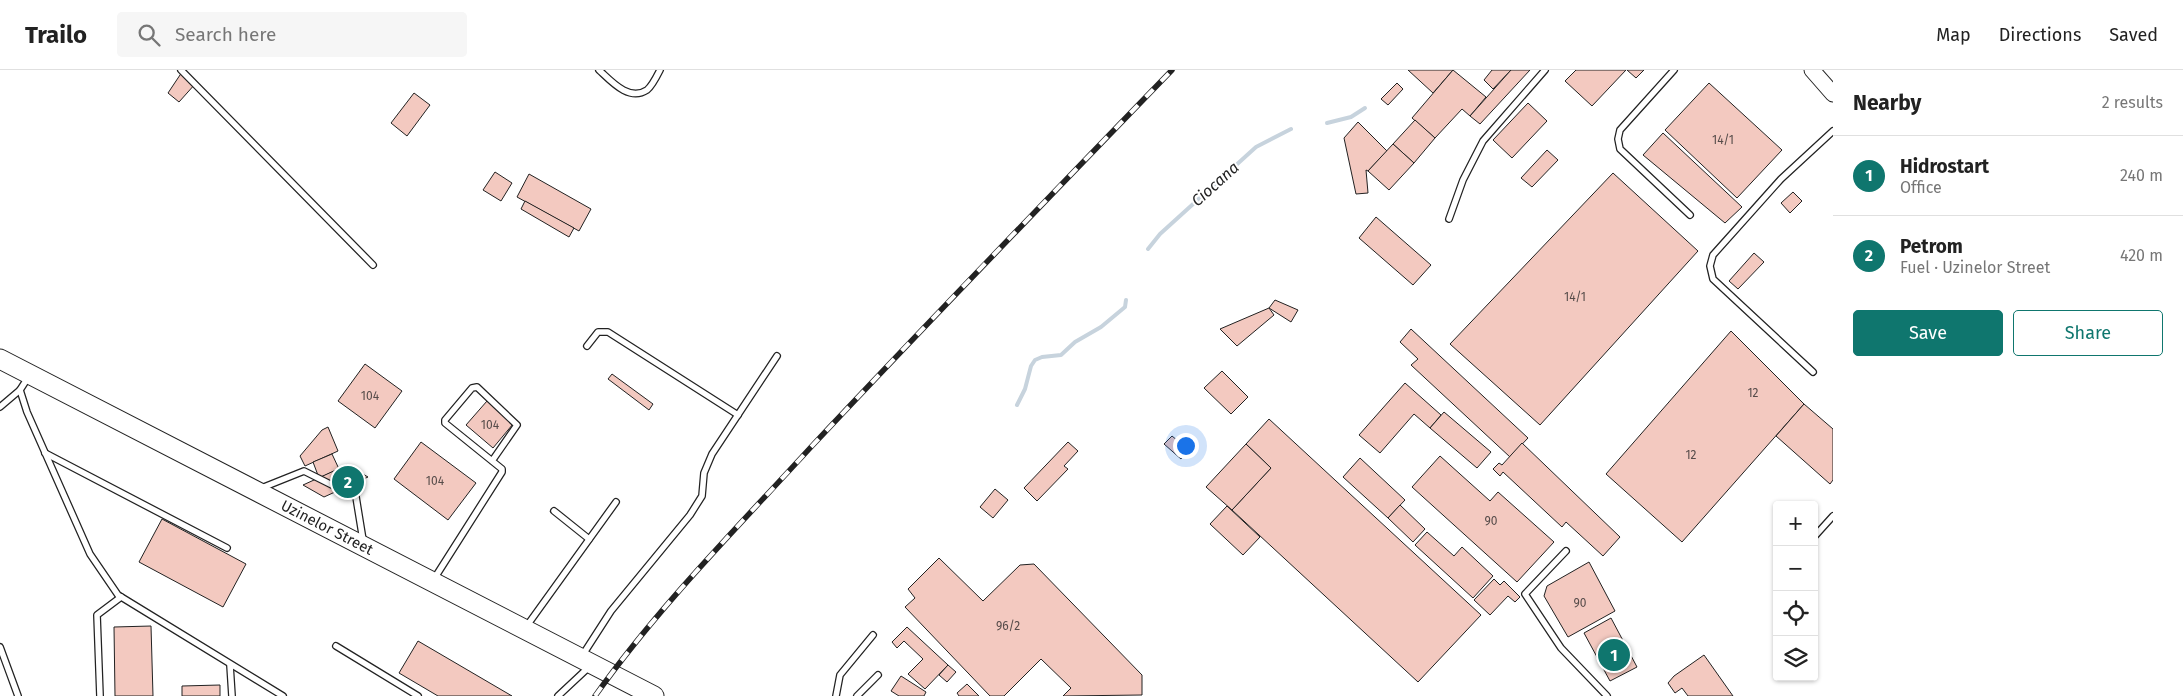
<!DOCTYPE html>
<html lang="en">
<head>
<meta charset="utf-8">
<style>
  body { margin:0; font-family:"Fira Sans",sans-serif; background:#f6f6f6; color:#222 }
  .controls { position:absolute; right:15px; bottom:15px; display:grid; overflow:hidden; border-radius:5px; box-shadow:0 1px 4px #0004 }
  .controls button { width:45px; height:45px; display:grid; place-items:center; padding:0; border:0; border-bottom:1px solid #e0e0e0; background:#fff; color:#222; font:25px sans-serif }
  .you { position:absolute; left:1185px; top:375px; width:18px; height:18px; margin:-12px; border:4px solid #fff; border-radius:50%; background:#1a73e8; box-shadow:0 0 0 8px #1a73e833 }
  .badge { display:grid; place-items:center; width:32px; height:32px; border-radius:50%; background:#0f766e; color:#fff; font-size:16px; font-weight:700 }
  .pin { position:absolute; translate:-50% -50%; border:2px solid #fff; box-shadow:0 1px 5px #0006 }
  .list { margin:0; padding:0; list-style:none }
  h2 { display:flex; justify-content:space-between; align-items:center; height:65px; margin:0; padding:0 20px; font-size:21px }
  h2 small { font-size:16px; font-weight:400; color:#767676 }
  .list li { display:grid; grid-template-columns:32px 1fr auto; gap:15px; align-items:center; box-sizing:border-box; height:80px; padding:0 20px; border-top:1px solid #e0e0e0 }
  .list b { display:block; font-size:19px; white-space:nowrap }
  .list p { margin:0; font-size:16px; white-space:nowrap; color:#767676 }
  .list em { font-size:16px; font-style:normal; color:#767676 }
  .actions { display:flex; gap:10px; padding:15px 20px }
  .actions a { flex:1; padding:11px 0; border:1px solid #0f766e; border-radius:5px; text-align:center; font-size:18px; color:#0f766e }
  .actions .main { background:#0f766e; color:#fff }
  .icon { flex:none; width:28px; height:28px; fill:none; stroke:currentColor; stroke-width:2; stroke-linecap:round; stroke-linejoin:round }
  .map { position:relative; flex:none; width:1833px; height:626px; overflow:hidden }
  header { display:flex; align-items:center; gap:30px; box-sizing:border-box; height:70px; padding:0 25px; background:#fff; border-bottom:1px solid #e0e0e0 }
  header strong { font-size:24px }
  nav { display:flex; gap:28px; margin-inline-start:auto; font-size:18px }
  .search { width:350px; height:45px; background:#f6f6f6; display:flex; align-items:center; gap:12px; box-sizing:border-box; padding:0 18px; border-radius:5px; color:#767676; font-size:19px }
  main { display:flex }
  aside { flex:1; background:#fff }
  .map>svg:first-child { display:block }
  .lines { fill:none; stroke-linecap:round; stroke-linejoin:round }
  .stream { stroke:#c7d3dd; stroke-width:4 }
  .building { fill:#f3c9c0; stroke:#222 }
  .service-casing { stroke:#222; stroke-width:8 }
  .tertiary-casing { stroke:#222; stroke-width:17 }
  .primary-casing { stroke:#222; stroke-width:21 }
  .service { stroke:#fff; stroke-width:5.5 }
  .tertiary { stroke:#fff; stroke-width:15 }
  .primary { stroke:#fff; stroke-width:19 }
  .rail-casing { stroke:#222; stroke-width:5.5 }
  .rail { stroke:#fff; stroke-width:4; stroke-dasharray:11; stroke-linecap:butt }
  .labels { text-anchor:middle; dominant-baseline:central; stroke-width:4; stroke-linejoin:round; paint-order:stroke }
  .number-label { font-size:12px; fill:#564c4a }
  .street-label { font-size:15px; fill:#222; stroke:#fff }
  .water-label { font-size:16px; font-style:italic; fill:#222; stroke:#fff }
</style>
</head>
<body>
<header>
<strong>Trailo</strong>
<div class="search"><svg class="icon" aria-label="search" viewBox="0 0 24 24"><circle cx="10" cy="10" r="6"/><path d="M15 15l6 6"/></svg>Search here</div>
<nav><a>Map</a><a>Directions</a><a>Saved</a></nav>
</header>
<main>
<div class="map">
<svg width="1833" height="626" viewBox="0 0 1833 626">
  <rect width="100%" height="100%" fill="#fff"/>
  <g class="lines">
    <!-- stream -->
    <g class="stream">
      <path d="M 1327,53 L 1351,47 L 1365,38"/>
      <path d="M 1148,179 L 1160,164 L 1256,77 L 1291,59"/>
      <path d="M 1017,335 L 1025,319 L 1031,296 L 1035,290 L 1042,287 L 1061,285 L 1075,272 L 1101,257 L 1125,237 L 1126,230"/>
    </g>
  </g>
  <!-- building -->
  <g class="building">
    <path d="M 1408,0 L 1453,0 L 1433,23 Z"/>
    <path d="M 1453,0 L 1486,27 L 1470,46 L 1462,39 L 1435,68 L 1412,48 Z"/>
    <path d="M 1492,0 L 1511,0 L 1493,19 L 1484,10 Z"/>
    <path d="M 1511,0 L 1530,0 L 1480,54 L 1470,46 Z"/>
    <path d="M 1576,0 L 1626,0 L 1592,36 L 1565,11 Z"/>
    <path d="M 1627,0 L 1644,0 L 1636,8 Z"/>
    <path d="M 182,2 L 196,13 L 179,32 L 168,23 Z"/>
    <path d="M 1397,13 L 1403,19 L 1388,35 L 1381,29 Z"/>
    <path d="M 1709,13 L 1782,80 L 1737,128 L 1665,60 Z"/>
    <path d="M 414,23 L 430,35 L 407,66 L 391,53 Z"/>
    <path d="M 1528,33 L 1547,51 L 1512,88 L 1493,70 Z"/>
    <path d="M 1415,50 L 1435,68 L 1414,93 L 1393,74 Z"/>
    <path d="M 1358,52 L 1387,81 L 1368,101 L 1366,100 L 1368,123 L 1356,124 L 1344,68 Z"/>
    <path d="M 1663,63 L 1742,137 L 1725,153 L 1643,85 Z"/>
    <path d="M 1393,74 L 1414,93 L 1389,120 L 1368,101 Z"/>
    <path d="M 1547,80 L 1558,90 L 1532,117 L 1521,108 Z"/>
    <path d="M 495,102 L 512,113 L 501,131 L 483,120 Z"/>
    <path d="M 1613,103 L 1698,181 L 1540,355 L 1450,274 Z"/>
    <path d="M 529,104 L 591,139 L 579,161 L 517,127 Z"/>
    <path d="M 1793,122 L 1802,131 L 1790,143 L 1781,133 Z"/>
    <path d="M 525,131 L 574,158 L 569,167 L 521,139 Z"/>
    <path d="M 1376,147 L 1431,195 L 1413,215 L 1359,168 Z"/>
    <path d="M 1754,183 L 1764,192 L 1738,219 L 1729,211 Z"/>
    <path d="M 1275,230 L 1298,240 L 1291,252 L 1269,238 Z"/>
    <path d="M 1269,238 L 1274,245 L 1237,276 L 1220,259 Z"/>
    <path d="M 1411,259 L 1528,368 L 1510,387 L 1411,295 L 1418,289 L 1400,272 Z"/>
    <path d="M 1731,261 L 1804,334 L 1682,472 L 1606,404 Z"/>
    <path d="M 365,294 L 402,321 L 375,358 L 338,331 Z"/>
    <path d="M 1222,301 L 1248,327 L 1231,344 L 1204,318 Z"/>
    <path d="M 612,304 L 653,334 L 649,340 L 608,309 Z"/>
    <path d="M 1405,313 L 1441,345 L 1430,358 L 1414,344 L 1380,383 L 1359,365 Z"/>
    <path d="M 487,331 L 513,354 L 493,378 L 466,355 Z"/>
    <path d="M 1804,334 L 1833,359 L 1833,410 L 1830,414 L 1776,366 Z"/>
    <path d="M 1444,342 L 1491,382 L 1477,398 L 1430,358 Z"/>
    <path d="M 1269,349 L 1481,545 L 1418,612 L 1232,440 L 1271,398 L 1246,374 Z"/>
    <path d="M 328,357 L 338,381 L 305,396 L 300,386 L 322,360 Z"/>
    <path d="M 1172,366 L 1189,380 L 1181,389 L 1164,374 Z"/>
    <path d="M 421,372 L 476,413 L 448,450 L 394,409 Z"/>
    <path d="M 1068,372 L 1078,381 L 1064,396 L 1068,399 L 1037,431 L 1024,418 Z"/>
    <path d="M 1522,373 L 1620,467 L 1603,486 L 1566,452 L 1562,457 L 1503,402 L 1500,406 L 1493,399 L 1499,393 L 1502,395 Z"/>
    <path d="M 1246,374 L 1271,398 L 1232,440 L 1206,417 Z"/>
    <path d="M 332,384 L 339,399 L 319,408 L 313,392 Z"/>
    <path d="M 1440,386 L 1490,431 L 1498,422 L 1554,472 L 1517,512 L 1412,417 Z"/>
    <path d="M 1360,388 L 1405,430 L 1388,448 L 1343,407 Z"/>
    <path d="M 347,395 L 368,407 L 324,427 L 303,415 Z"/>
    <path d="M 995,419 L 1008,430 L 993,448 L 980,437 Z"/>
    <path d="M 1400,435 L 1425,459 L 1413,472 L 1388,448 Z"/>
    <path d="M 1227,436 L 1260,467 L 1243,485 L 1210,454 Z"/>
    <path d="M 162,449 L 246,494 L 223,537 L 139,492 Z"/>
    <path d="M 1427,462 L 1454,486 L 1462,477 L 1493,506 L 1473,528 L 1415,475 Z"/>
    <path d="M 939,488 L 983,531 L 1020,495 L 1034,494 L 1142,605 L 1142,625 L 1063,626 L 1071,618 L 1041,589 L 1004,626 L 990,626 L 905,537 L 915,528 L 908,519 Z"/>
    <path d="M 1589,492 L 1615,541 L 1568,567 L 1544,526 L 1547,516 Z"/>
    <path d="M 1494,509 L 1500,515 L 1504,511 L 1520,527 L 1515,532 L 1508,526 L 1490,545 L 1474,530 Z"/>
    <path d="M 1611,548 L 1637,597 L 1610,611 L 1584,563 Z"/>
    <path d="M 151,556 L 153,626 L 115,626 L 114,557 Z"/>
    <path d="M 907,557 L 948,595 L 925,619 L 908,604 L 923,589 L 904,571 L 897,578 L 892,572 Z"/>
    <path d="M 418,571 L 512,626 L 438,626 L 399,603 Z"/>
    <path d="M 1704,585 L 1733,626 L 1688,626 L 1682,618 L 1675,623 L 1668,613 L 1674,606 Z"/>
    <path d="M 948,595 L 956,602 L 947,612 L 939,605 Z"/>
    <path d="M 901,606 L 926,622 L 924,626 L 899,626 L 891,621 Z"/>
    <path d="M 967,614 L 979,626 L 959,626 L 957,623 Z"/>
    <path d="M 220,615 L 220,626 L 182,626 L 182,616 Z"/>
  </g>
  <g class="lines">
    <!-- service casing -->
    <g class="service-casing">
      <g id="service">
        <path d="M 181,0 L 373,195"/>
        <path d="M 599,0 C 611,11 629,32 647,20 C 652,16 657,6 660,0"/>
        <path d="M 1674,0 L 1620,60 L 1618,69 L 1620,79 L 1690,145"/>
        <path d="M 1449,149 L 1463,110 L 1483,71 L 1545,0"/>
        <path d="M 587,276 L 598,262 L 608,262 L 738,345"/>
        <path d="M 1813,302 L 1713,209 L 1710,196 L 1713,185 L 1781,109 L 1833,61"/>
        <path d="M 29,306 L 20,320 L 27,342 L 90,484 L 118,525 L 283,626"/>
        <path d="M 0,337 L 20,320"/>
        <path d="M 45,383 L 227,478"/>
        <path d="M 259,419 L 304,401 L 356,427 L 363,470"/>
        <path d="M 554,441 L 589,469"/>
        <path d="M 1814,467 L 1833,446"/>
        <path d="M 1566,481 L 1525,524 L 1561,578 L 1607,626"/>
        <path d="M 434,509 L 502,402 L 502,399 L 445,353 L 445,350 L 472,318 L 477,317 L 517,355 L 492,391"/>
        <path d="M 526,557 L 616,432"/>
        <path d="M 336,576 L 418,626"/>
        <path d="M 0,577 L 18,626"/>
        <path d="M 582,586 L 611,541 L 690,445 L 702,426 L 704,403 L 712,384 L 777,286"/>
        <path d="M 230,595 L 232,626"/>
        <path d="M 100,626 L 97,545 L 121,527"/>
        <path d="M 558,626 L 589,597"/>
        <path d="M 836,626 L 840,605 L 873,565"/>
        <path d="M 857,626 L 878,605"/>
      </g>
    </g>
    <!-- tertiary casing -->
    <g class="tertiary-casing">
      <path id="tertiary" d="M 1812,0 L 1833,24"/>
    </g>
    <!-- primary casing -->
    <g class="primary-casing">
      <g id="primary">
        <path id="s1" d="M 0,289 L 654,626"/>
      </g>
    </g>
    <!-- service -->
    <use href="#service" class="service"/>
    <!-- tertiary -->
    <use href="#tertiary" class="tertiary"/>
    <!-- primary -->
    <use href="#primary" class="primary"/>
    <!-- rail casing -->
    <g class="rail-casing">
      <path id="rail" d="M 595,626 C 659,536 737,458 811,377 C 930,250 1051,125 1172,0"/>
    </g>
    <!-- rail -->
    <use href="#rail" class="rail"/>
  </g>
  <g class="labels">
    <!-- number labels -->
    <g class="number-label">
      <text x="1723" y="70">14/1</text>
      <text x="1575" y="227">14/1</text>
      <text x="1753" y="323">12</text>
      <text x="370" y="326">104</text>
      <text x="490" y="355">104</text>
      <text x="1691" y="385">12</text>
      <text x="435" y="411">104</text>
      <text x="1491" y="451">90</text>
      <text x="1580" y="533">90</text>
      <text x="1008" y="556">96/2</text>
    </g>
    <!-- street labels -->
    <g class="street-label">
      <text stroke="none"><textPath href="#s1" startOffset="368">Uzinelor Street</textPath></text>
    </g>
    <!-- water labels -->
    <g class="water-label">
      <text transform="translate(1215 114) rotate(-42)">Ciocana</text>
    </g>
  </g>
</svg>
<div class="controls">
<button>+</button>
<button>−</button>
<button><svg class="icon" aria-label="locate" viewBox="0 0 24 24"><circle cx="12" cy="12" r="6"/><path d="M12 2v4M12 18v4M2 12h4M18 12h4"/></svg></button>
<button><svg class="icon" aria-label="layers" viewBox="0 0 24 24"><path d="M12 4l9 5-9 5-9-5zM3 14l9 5 9-5"/></svg></button>
</div>
<div class="you"></div>
<div class="pin badge" style="left:1614px;top:585px">1</div>
<div class="pin badge" style="left:348px;top:412px">2</div>
</div>
<aside>
<h2>Nearby<small>2 results</small></h2>
<ul class="list">
<li><span class="badge">1</span><div><b>Hidrostart</b><p>Office</p></div><em>240 m</em></li>
<li><span class="badge">2</span><div><b>Petrom</b><p>Fuel · Uzinelor Street</p></div><em>420 m</em></li>
</ul>
<div class="actions"><a class="main">Save</a><a>Share</a></div>
</aside>
</main>
</body>
</html>
